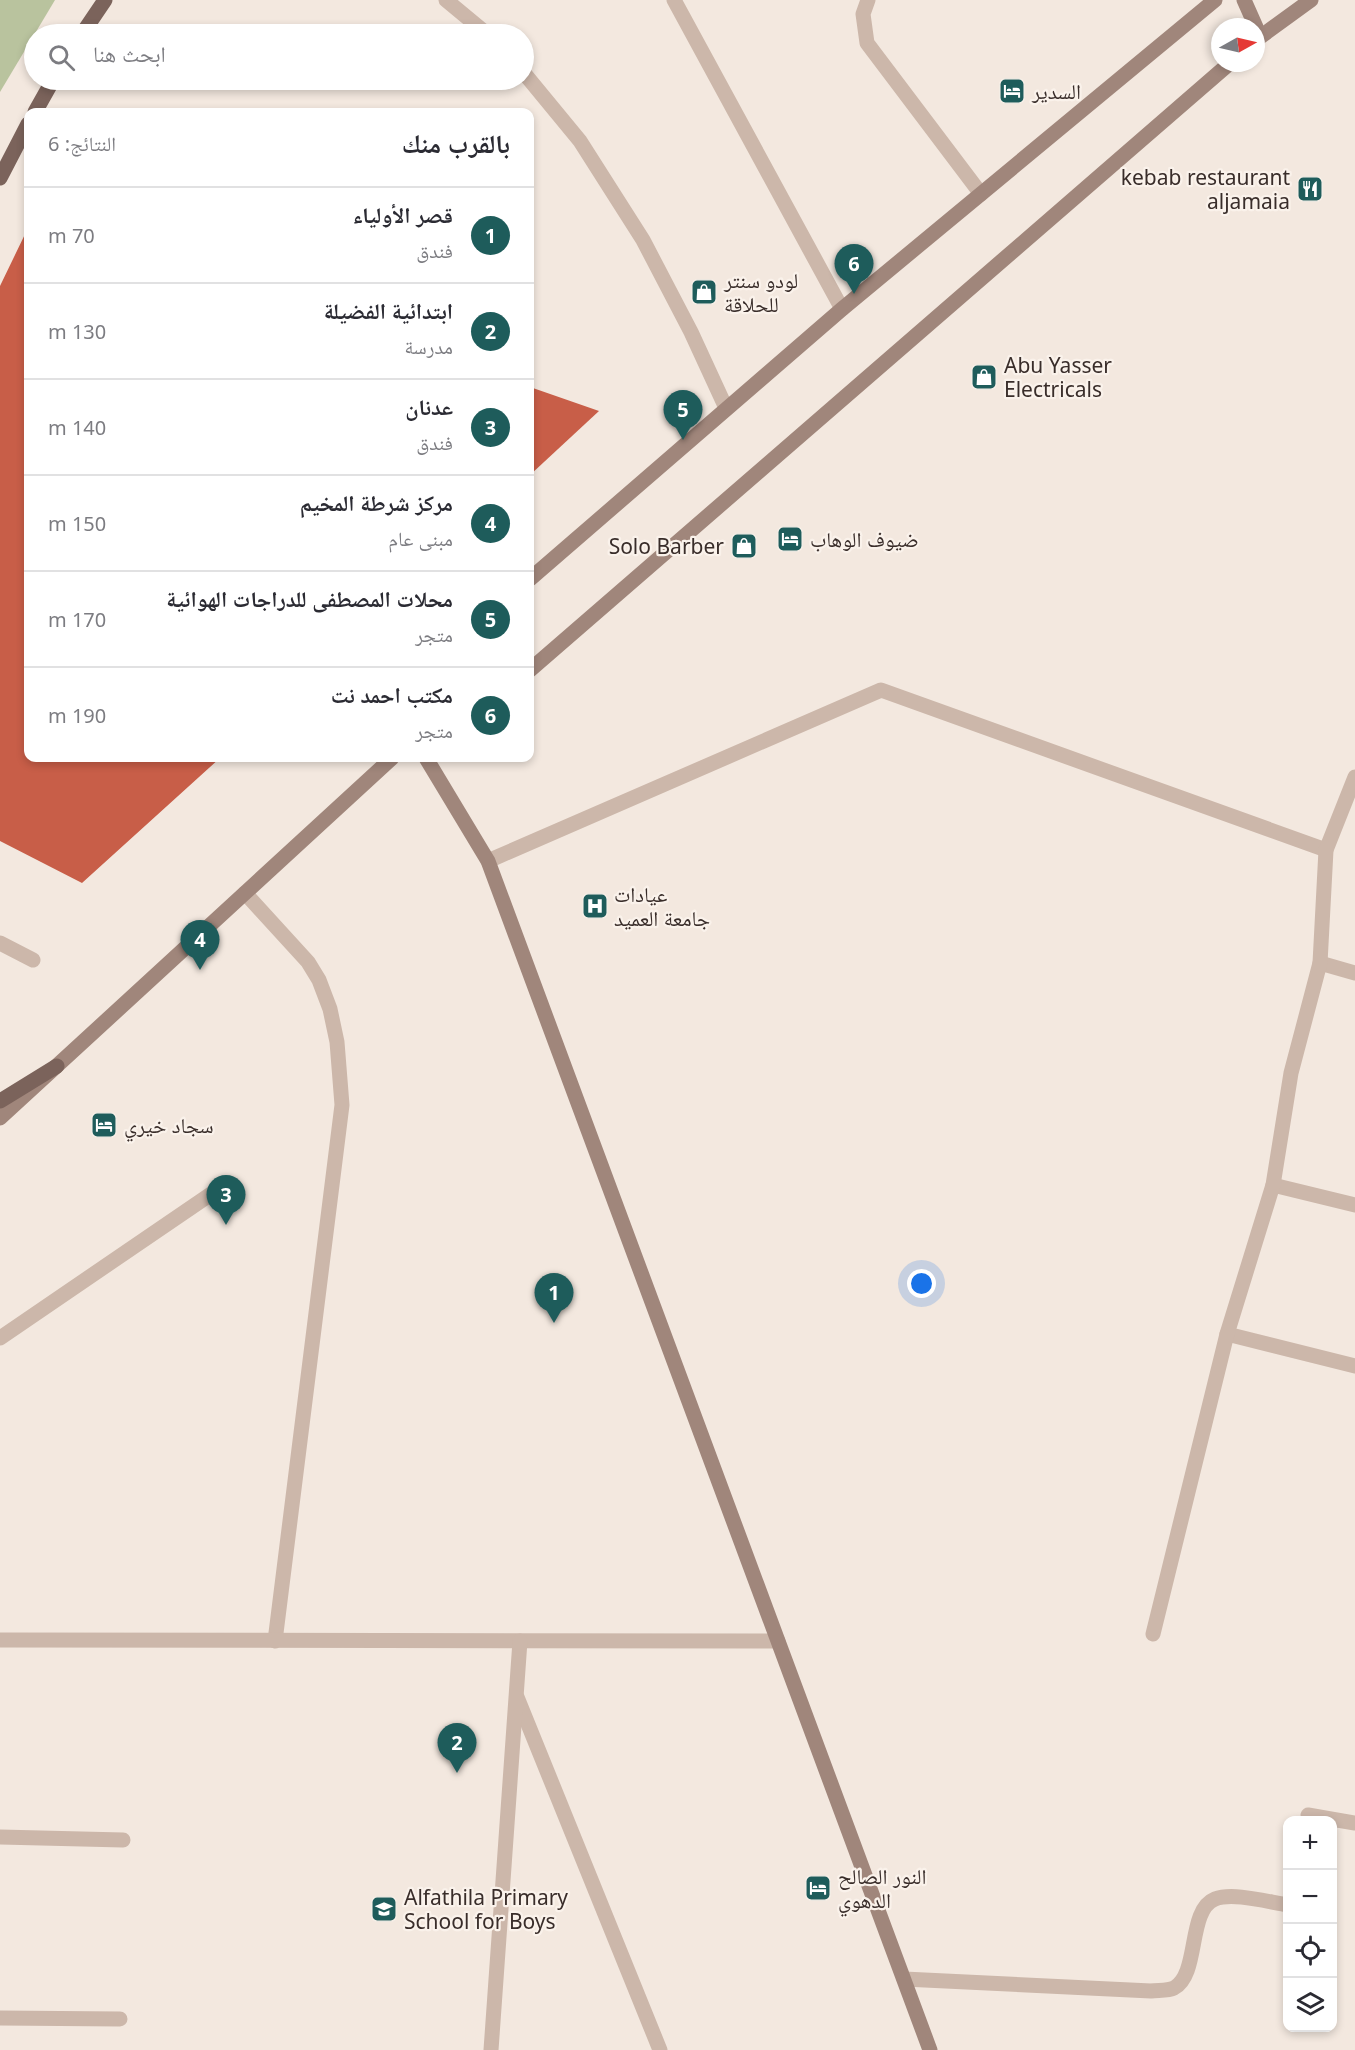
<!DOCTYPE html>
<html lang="ar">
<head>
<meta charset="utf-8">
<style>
  body { margin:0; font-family:"Noto Sans","Noto Naskh Arabic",sans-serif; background:#f2f2f3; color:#2b2b33; direction:rtl }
  .controls { position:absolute; right:18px; bottom:18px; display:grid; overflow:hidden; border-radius:12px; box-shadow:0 3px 9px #0003 }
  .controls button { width:54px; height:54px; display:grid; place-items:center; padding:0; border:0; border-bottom:2px solid #e1e1e2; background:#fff; color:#2b2b33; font:30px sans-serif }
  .compass { position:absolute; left:1211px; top:18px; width:54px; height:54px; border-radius:50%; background:#fff; box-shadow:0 3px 9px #0003; rotate:82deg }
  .you { position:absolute; left:922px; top:1284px; width:21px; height:21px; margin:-15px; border:4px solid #fff; border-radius:50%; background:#1a73e8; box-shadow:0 0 0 9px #1a73e833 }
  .badge { display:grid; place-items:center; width:39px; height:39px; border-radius:50%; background:#1e5c5b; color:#fff; font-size:20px; font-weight:700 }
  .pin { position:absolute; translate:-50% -50px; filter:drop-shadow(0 2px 3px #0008) }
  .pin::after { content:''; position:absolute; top:32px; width:21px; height:18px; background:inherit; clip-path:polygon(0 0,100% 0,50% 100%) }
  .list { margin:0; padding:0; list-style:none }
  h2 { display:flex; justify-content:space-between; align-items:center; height:78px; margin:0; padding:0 24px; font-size:26px }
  h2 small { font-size:20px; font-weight:400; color:#7c7c81 }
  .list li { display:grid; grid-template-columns:39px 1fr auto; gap:18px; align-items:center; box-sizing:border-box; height:96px; padding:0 24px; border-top:2px solid #e1e1e2 }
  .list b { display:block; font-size:22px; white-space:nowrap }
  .list p { margin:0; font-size:20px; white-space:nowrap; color:#7c7c81 }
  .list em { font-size:20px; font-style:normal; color:#7c7c81 }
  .icon { flex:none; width:33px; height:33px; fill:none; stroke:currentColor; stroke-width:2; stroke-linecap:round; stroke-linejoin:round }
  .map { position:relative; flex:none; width:1355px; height:2050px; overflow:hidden; direction:ltr }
  .search { position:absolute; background:#fff; box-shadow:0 3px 9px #0003; left:24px; top:24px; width:510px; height:66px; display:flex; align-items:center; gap:15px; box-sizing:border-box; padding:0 21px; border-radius:33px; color:#7c7c81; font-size:22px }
  .panel { position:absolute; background:#fff; box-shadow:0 3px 9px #0003; left:24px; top:108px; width:510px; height:654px; border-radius:12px; direction:rtl }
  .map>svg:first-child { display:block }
  .green { fill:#b9c39e }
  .building { fill:#c85e48 }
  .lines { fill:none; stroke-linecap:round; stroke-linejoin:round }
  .service { stroke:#ccb7aa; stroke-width:15 }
  .minor { stroke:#ccb7aa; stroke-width:15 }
  .secondary { stroke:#a0867b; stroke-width:15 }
  .primary { stroke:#7b635b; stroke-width:15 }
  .labels { text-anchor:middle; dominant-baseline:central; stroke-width:4.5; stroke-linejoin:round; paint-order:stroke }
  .poi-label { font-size:21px; fill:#392d2a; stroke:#faf2eb; text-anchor:start }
</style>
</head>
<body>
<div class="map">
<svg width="1355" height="2050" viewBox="0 0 1355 2050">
  <rect width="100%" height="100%" fill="#f3e8df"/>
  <!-- green -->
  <path class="green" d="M 0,0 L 55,0 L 0,92 Z"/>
  <!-- building -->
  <g class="building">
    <path d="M 28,228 L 28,758 L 220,758 L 82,883 L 0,841 L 0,286 Z"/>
    <path d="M 530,387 L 599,411 L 530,475 Z"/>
  </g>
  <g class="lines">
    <!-- service -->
    <g class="service">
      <path d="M 868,0 L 863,14 L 867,43 L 981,194"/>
      <path d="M 0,943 L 33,960"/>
    </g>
    <!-- minor -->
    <g class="minor">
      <path d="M 446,0 L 487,34"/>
      <path d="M 674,0 L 842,309"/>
      <path d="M 524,73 L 580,141 L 643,240 L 691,332 L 726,408"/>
      <path d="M 488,861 L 881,690 L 1326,850"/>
      <path d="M 245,893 L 308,962 L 319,980 L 330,1009 L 337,1042 L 342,1105 L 275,1641"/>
      <path d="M 1320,963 L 1355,973"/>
      <path d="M 1273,1185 L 1355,1205"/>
      <path d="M 1227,1334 L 1355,1366"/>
      <path d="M 0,1338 L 211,1194"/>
      <path d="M 1153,1634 L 1227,1334 L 1273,1185 L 1291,1073 L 1320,963 L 1326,850 L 1355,777"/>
      <path d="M 0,1640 L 778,1641"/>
      <path d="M 517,1697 L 660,2050"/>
      <path d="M 1308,1815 L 1355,1823"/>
      <path d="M 0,1837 L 123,1840"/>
      <path d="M 904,1979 L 1151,1991 C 1158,1990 1168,1991 1174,1988 C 1200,1974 1187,1910 1215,1899 C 1233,1892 1268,1902 1288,1905"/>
      <path d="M 0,2018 L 120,2019"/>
      <path d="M 491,2050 L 520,1641"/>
    </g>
    <!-- secondary -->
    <g class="secondary">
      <path d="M 1244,0 L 1256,27"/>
      <path d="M 1256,40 L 1311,0"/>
      <path d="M 530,579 L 842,309 L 1215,0"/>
      <path d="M 530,670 L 1230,63"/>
      <path d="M 426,758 L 488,861 L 930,2050"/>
      <path d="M 0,1118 L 392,758"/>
    </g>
    <!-- primary -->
    <g class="primary">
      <path d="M 82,34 L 105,0"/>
      <path d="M 35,112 L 53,80"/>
      <path d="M 0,178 L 28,124"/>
      <path d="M 0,1101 L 57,1066"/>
    </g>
  </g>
  <!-- icons -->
  <defs>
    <g id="hotel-square" transform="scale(1.35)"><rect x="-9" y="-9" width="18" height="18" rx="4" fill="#1e5c5b" stroke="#faf2eb"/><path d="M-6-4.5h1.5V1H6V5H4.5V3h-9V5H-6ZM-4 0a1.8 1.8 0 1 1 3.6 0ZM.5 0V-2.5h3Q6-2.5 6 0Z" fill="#fff"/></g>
    <g id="restaurant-square" transform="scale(1.35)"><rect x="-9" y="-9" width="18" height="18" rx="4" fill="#1e5c5b" stroke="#faf2eb"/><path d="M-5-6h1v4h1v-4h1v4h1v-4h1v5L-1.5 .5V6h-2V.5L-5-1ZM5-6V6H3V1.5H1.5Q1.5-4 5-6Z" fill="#fff"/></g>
    <g id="shop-square" transform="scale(1.35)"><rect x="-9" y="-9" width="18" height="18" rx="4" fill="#1e5c5b" stroke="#faf2eb"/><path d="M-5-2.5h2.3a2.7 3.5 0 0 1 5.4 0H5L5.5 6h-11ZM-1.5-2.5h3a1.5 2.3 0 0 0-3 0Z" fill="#fff"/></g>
    <g id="hospital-square" transform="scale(1.35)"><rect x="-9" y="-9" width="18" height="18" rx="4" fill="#1e5c5b" stroke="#faf2eb"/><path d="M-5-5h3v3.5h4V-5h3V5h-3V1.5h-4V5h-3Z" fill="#fff"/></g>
    <g id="school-square" transform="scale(1.35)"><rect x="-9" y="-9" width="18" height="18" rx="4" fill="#1e5c5b" stroke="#faf2eb"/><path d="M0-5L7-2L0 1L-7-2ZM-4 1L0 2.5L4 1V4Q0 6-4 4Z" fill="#fff"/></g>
  </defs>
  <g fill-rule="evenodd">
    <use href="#hotel-square" x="1012" y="91"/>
    <use href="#restaurant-square" x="1310" y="189"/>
    <use href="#shop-square" x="704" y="292"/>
    <use href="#shop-square" x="984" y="377"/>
    <use href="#hotel-square" x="790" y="539"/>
    <use href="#shop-square" x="744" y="546"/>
    <use href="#hospital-square" x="595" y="906"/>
    <use href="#hotel-square" x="104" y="1125"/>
    <use href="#hotel-square" x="818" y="1888"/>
    <use href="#school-square" x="384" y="1909"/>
  </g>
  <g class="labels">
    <!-- poi labels -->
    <g class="poi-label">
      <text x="1032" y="91">السدير</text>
      <text x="1290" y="177" text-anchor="end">kebab restaurant<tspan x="1290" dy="24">aljamaia</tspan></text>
      <text x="724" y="280">لودو سنتر<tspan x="724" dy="24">للحلاقة</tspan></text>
      <text x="1004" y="365">Abu Yasser<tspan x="1004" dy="24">Electricals</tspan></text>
      <text x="810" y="539">ضيوف الوهاب</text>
      <text x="724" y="546" text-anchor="end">Solo Barber</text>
      <text x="614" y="894">عيادات<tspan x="614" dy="24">جامعة العميد</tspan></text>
      <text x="124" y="1125">سجاد خيري</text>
      <text x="838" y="1876">النور الصالح<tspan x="838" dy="24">الدهوي</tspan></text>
      <text x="404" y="1897">Alfathila Primary<tspan x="404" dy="24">School for Boys</tspan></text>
    </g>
  </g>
</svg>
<div class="controls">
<button>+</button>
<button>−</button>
<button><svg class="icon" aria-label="locate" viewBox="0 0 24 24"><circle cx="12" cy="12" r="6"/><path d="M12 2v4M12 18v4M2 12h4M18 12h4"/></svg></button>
<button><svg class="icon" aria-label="layers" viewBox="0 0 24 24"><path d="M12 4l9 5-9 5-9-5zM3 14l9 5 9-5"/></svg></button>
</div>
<svg class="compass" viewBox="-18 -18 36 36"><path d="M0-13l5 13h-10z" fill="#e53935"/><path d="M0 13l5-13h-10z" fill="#7c7c81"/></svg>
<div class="you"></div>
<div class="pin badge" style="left:554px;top:1323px">1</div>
<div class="pin badge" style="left:457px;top:1773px">2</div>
<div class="pin badge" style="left:226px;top:1225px">3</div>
<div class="pin badge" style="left:200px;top:970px">4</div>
<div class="pin badge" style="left:683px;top:440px">5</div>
<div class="pin badge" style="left:854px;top:294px">6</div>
<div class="search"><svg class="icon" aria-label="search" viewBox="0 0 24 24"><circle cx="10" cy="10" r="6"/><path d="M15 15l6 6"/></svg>ابحث هنا</div>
<section class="panel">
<h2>بالقرب منك<small>النتائج: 6</small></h2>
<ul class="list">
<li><span class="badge">1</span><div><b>قصر الأولياء</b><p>فندق</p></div><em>70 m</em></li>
<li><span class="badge">2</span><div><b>ابتدائية الفضيلة</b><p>مدرسة</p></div><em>130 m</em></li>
<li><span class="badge">3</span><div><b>عدنان</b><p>فندق</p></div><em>140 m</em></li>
<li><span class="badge">4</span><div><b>مركز شرطة المخيم</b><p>مبنى عام</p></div><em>150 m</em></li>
<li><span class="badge">5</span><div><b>محلات المصطفى للدراجات الهوائية</b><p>متجر</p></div><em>170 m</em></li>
<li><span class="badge">6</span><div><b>مكتب احمد نت</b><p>متجر</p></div><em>190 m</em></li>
</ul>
</section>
</div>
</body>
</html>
